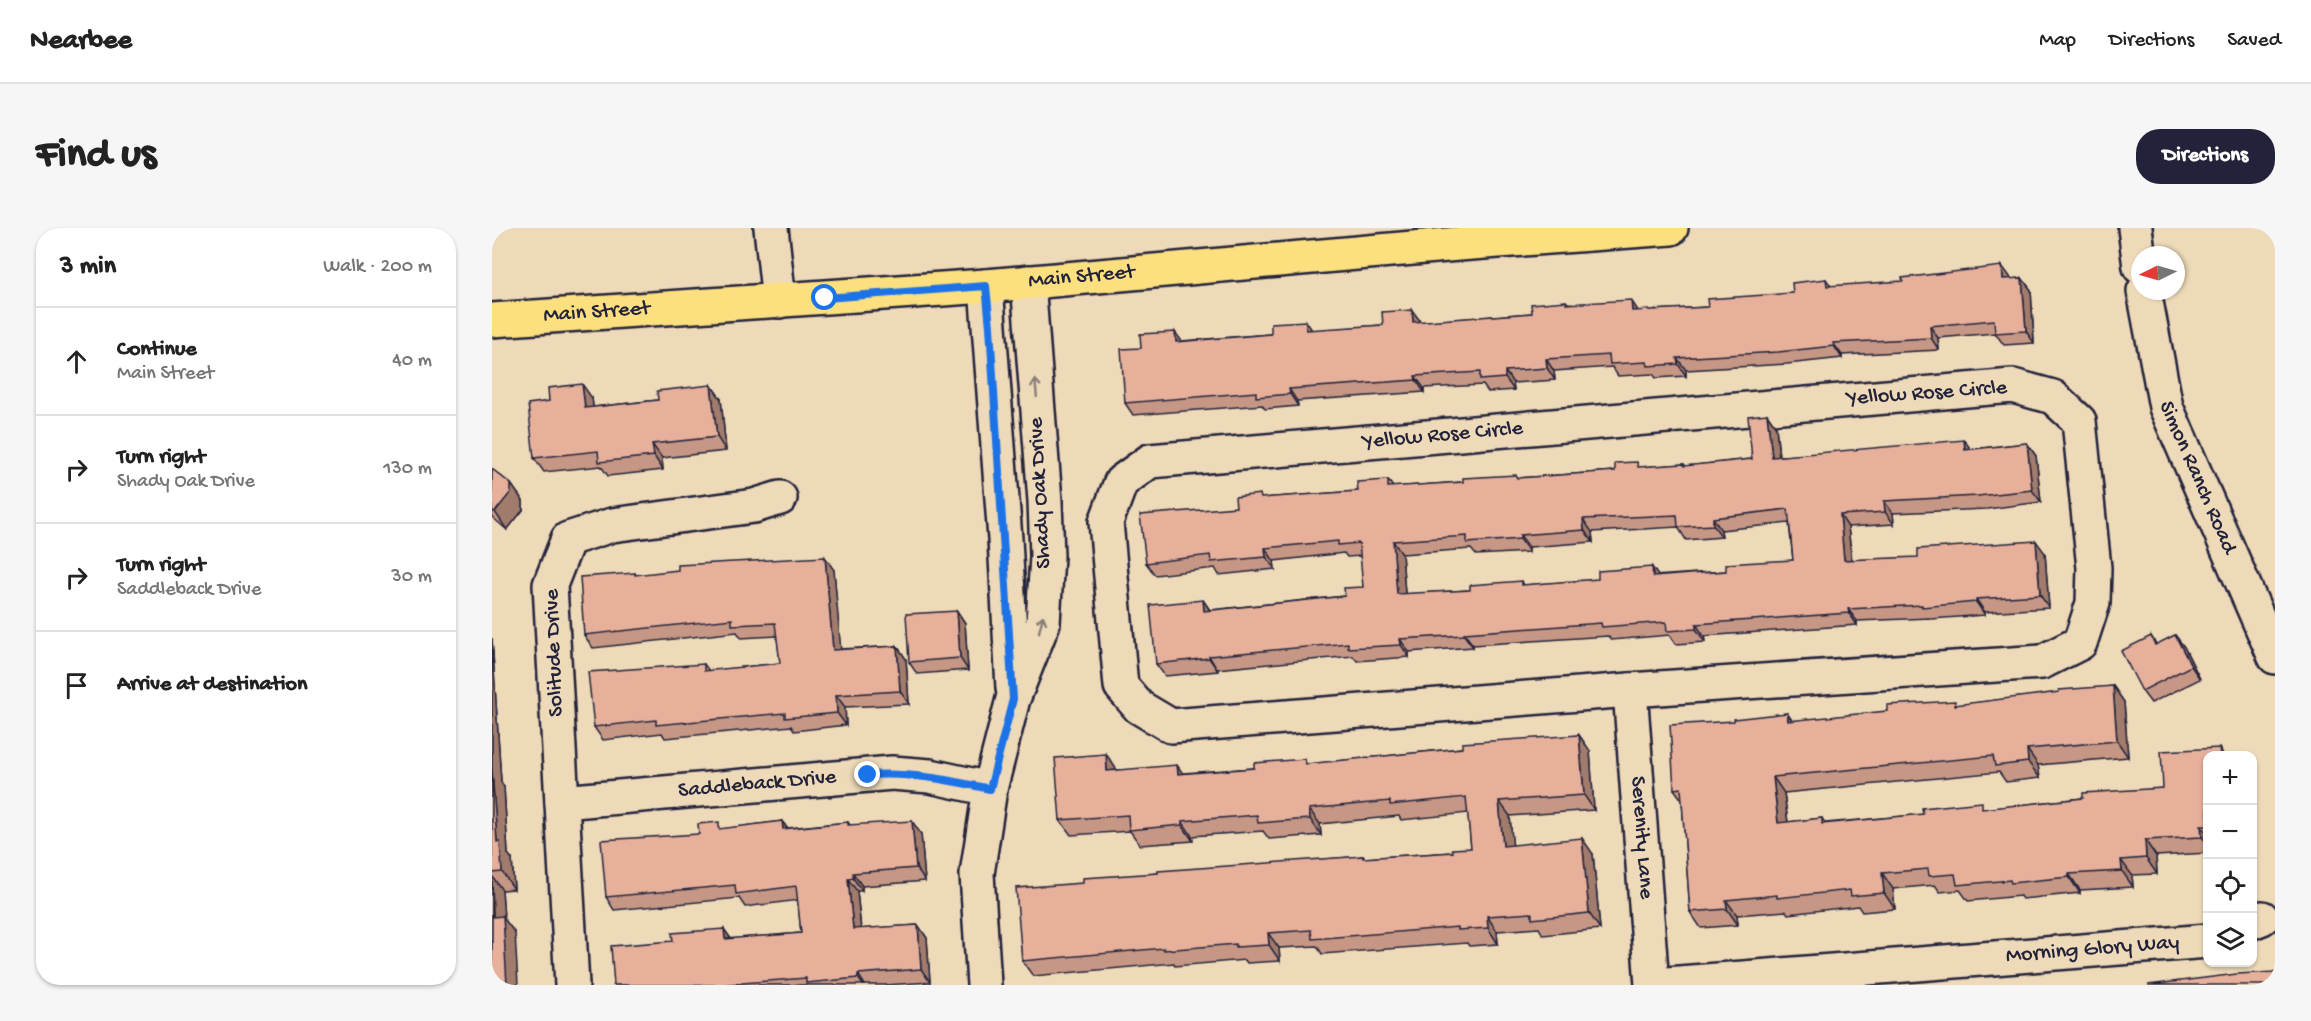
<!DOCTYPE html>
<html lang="en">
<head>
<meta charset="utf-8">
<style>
  body { margin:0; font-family:"Gochi Hand",sans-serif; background:#f6f6f6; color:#222 }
  .controls { position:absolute; right:18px; bottom:18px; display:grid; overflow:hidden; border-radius:12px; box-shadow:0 2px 4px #0004 }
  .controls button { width:54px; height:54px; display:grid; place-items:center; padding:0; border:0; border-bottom:2px solid #e0e0e0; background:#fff; color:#222; font:30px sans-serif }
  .compass { position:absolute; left:1639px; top:18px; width:54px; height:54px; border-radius:50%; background:#fff; box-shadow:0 2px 4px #0004; rotate:265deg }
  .stop { position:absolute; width:18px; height:18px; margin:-14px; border:4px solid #1a73e8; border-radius:50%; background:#fff }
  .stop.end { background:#1a73e8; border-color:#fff; box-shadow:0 2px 6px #0008 }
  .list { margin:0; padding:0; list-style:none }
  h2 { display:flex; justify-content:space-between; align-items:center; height:78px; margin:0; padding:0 24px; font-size:26px }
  h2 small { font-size:20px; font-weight:400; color:#767676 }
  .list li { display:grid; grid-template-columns:39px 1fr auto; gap:18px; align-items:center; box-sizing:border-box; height:108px; padding:0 24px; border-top:2px solid #e0e0e0 }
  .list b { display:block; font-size:22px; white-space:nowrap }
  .list p { margin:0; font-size:20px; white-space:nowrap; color:#767676 }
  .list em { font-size:20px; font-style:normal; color:#767676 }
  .icon { flex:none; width:33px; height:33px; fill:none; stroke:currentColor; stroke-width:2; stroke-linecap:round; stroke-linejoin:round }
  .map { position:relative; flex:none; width:1783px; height:757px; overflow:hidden; border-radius:24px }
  header { display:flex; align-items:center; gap:36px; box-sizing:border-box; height:84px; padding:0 30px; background:#fff; border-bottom:2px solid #e0e0e0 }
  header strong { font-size:28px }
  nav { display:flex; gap:33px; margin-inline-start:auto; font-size:21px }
  .intro { display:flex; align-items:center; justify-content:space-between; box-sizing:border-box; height:144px; padding:0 36px }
  h1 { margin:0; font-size:42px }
  .button { padding:15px 27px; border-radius:24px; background:#22223b; color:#fff; font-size:21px; font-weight:700 }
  main { display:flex; gap:36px; padding:0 36px }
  aside { flex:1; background:#fff; border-radius:24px; box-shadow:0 2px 4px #0004 }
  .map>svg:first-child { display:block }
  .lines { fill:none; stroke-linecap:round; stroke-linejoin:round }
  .minor-casing { stroke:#22223b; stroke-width:38 }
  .major-casing { stroke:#22223b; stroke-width:38 }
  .minor { stroke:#eedab8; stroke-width:33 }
  .major { stroke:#fce080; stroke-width:33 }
  .wall { fill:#c69785; stroke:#22223b; stroke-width:1.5; fill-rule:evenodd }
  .shaded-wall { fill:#a17b6c; stroke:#22223b; stroke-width:1.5 }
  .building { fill:#e6b09b; stroke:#22223b; stroke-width:1.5; fill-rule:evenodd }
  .oneway { stroke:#887e7a }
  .route { stroke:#1a73e8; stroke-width:8 }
  .labels { text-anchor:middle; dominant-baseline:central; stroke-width:6; stroke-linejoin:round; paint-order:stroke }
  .street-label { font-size:22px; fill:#22223b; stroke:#eedab8 }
</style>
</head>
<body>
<header>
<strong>Nearbee</strong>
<nav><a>Map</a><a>Directions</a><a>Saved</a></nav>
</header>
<div class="intro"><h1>Find us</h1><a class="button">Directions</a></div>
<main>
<aside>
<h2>3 min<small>Walk · 200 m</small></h2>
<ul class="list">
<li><svg class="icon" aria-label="ahead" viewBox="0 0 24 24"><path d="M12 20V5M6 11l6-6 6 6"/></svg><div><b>Continue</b><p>Main Street</p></div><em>40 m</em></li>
<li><svg class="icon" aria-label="right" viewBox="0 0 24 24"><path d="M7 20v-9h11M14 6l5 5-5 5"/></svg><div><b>Turn right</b><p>Shady Oak Drive</p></div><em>130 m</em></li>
<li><svg class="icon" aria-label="right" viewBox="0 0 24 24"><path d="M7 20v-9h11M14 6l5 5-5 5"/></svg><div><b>Turn right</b><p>Saddleback Drive</p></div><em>30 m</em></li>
<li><svg class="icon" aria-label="arrive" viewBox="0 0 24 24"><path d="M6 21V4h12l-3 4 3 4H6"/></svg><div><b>Arrive at destination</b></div></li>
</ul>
</aside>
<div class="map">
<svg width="1783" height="757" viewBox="0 0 1783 757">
  <rect width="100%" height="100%" fill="#eedab8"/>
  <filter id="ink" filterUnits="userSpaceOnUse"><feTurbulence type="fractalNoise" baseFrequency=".0167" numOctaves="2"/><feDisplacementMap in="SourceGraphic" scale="12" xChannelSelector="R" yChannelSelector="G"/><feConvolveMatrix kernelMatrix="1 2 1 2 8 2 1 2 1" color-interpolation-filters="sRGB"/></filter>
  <g filter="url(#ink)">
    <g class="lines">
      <!-- minor casing -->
      <g class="minor-casing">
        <g id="minor">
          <path d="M 279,0 L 287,73"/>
          <path d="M 1643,0 L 1648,39"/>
          <path d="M 494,58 L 513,311 L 521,460"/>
          <path id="s1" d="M 1652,63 L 1674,179 L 1783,429"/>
          <path d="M 1521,158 L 1561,169 L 1587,193 L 1602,340 L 1601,375 L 1588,415 L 1550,434 L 1138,462 L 679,498 L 647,479 L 629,458 L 614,294 L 629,254 L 658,233 Z"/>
          <path id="s2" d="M 1138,462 L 1160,757"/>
          <path id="s3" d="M 70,574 L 400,545 L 438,548 L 498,561"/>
          <path d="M 1760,694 L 1770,690"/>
          <path d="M 80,757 L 58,357 L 76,311 L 120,297 L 262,278 L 288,270"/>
          <path d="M 492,757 L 485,646 L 498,561 L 521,471 L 551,395 L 555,328 L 553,273 L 536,54"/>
          <path id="s4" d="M 1162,757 L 1716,713"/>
        </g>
      </g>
      <!-- major casing -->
      <g class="major-casing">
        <g id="major">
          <path id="s5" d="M 0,92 L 494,58 L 966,16 L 1179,0"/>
        </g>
      </g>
      <!-- minor -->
      <use href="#minor" class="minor"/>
      <!-- major -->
      <use href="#major" class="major"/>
    </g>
    <!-- wall -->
    <g class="wall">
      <path d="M 1519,50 L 1519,51 L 1530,50 L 1539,62 L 1542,115 L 1512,117 L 1503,105 L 1446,110 L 1447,122 L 1350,127 L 1350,130 L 1295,136 L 1194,142 L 1194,148 L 1164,150 L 1161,146 L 1126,148 L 1120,139 L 1062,143 L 1063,152 L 1021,155 L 1022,162 L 996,164 L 991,157 L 932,160 L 932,164 L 805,173 L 806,178 L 773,181 L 770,177 L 641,187 L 633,175 L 649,120 L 689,113 L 1040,85 L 1074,73 L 1076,75 L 1147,83 L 1216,79 L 1301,65 L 1334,51 L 1339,58 Z"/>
      <path d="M 219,157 L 229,171 L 234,223 L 170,230 L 171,242 L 116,248 L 109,238 L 52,244 L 42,230 L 100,170 L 101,179 L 166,172 Z"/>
      <path d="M 1275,186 L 1284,199 L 1287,228 L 1479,221 L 1535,215 L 1544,228 L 1549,274 L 1495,281 L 1401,285 L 1402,296 L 1356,299 L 1360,332 L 1553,325 L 1557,380 L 1493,384 L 1493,387 L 1439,391 L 1438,390 L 1365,393 L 1365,397 L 1212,408 L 1213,414 L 1184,416 L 1178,407 L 1119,412 L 1116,408 L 981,417 L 981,419 L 917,424 L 917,429 L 865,433 L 861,428 L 725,441 L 726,443 L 673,448 L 664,436 L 711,372 L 718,382 L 853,368 L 871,359 L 869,328 L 855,329 L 852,325 L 782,333 L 783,341 L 727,347 L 723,340 L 663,347 L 654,335 L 744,279 L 771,270 L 866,263 L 896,252 L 901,259 L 1123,243 L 1149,239 L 1192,236 L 1194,238 L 1260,231 ZM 1297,295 L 1301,332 L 1234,343 L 1032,357 L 1030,353 L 978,362 L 913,366 L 910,326 L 979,321 L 984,327 L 1037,324 L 1037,319 L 1101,314 L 1100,304 L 1186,299 L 1194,312 L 1230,309 L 1229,302 Z"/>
      <path d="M 0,241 L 19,256 L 31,273 L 31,282 L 15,302 L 0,289 Z"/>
      <path d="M 342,342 L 348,421 L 405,418 L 414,431 L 417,476 L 353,479 L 354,497 L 302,503 L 299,498 L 173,510 L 170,505 L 111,512 L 102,499 L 212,436 L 217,443 L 288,435 L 285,408 L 249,410 L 245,404 L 101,420 L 92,407 L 143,345 L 144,347 Z"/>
      <path d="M 465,383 L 473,395 L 476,442 L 425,446 L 417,434 Z"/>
      <path d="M 1683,407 L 1692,419 L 1708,451 L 1659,475 L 1650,463 L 1659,408 L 1665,417 Z"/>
      <path d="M 0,410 L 9,554 L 12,559 L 16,626 L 20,631 L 22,661 L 10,662 L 12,691 L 23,705 L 0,757 Z"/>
      <path d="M 1621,458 L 1632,474 L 1636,529 L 1546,537 L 1548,550 L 1514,554 L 1507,544 L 1292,565 L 1296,594 L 1330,590 L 1333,595 L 1494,581 L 1591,570 L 1671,560 L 1716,528 L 1716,625 L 1664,628 L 1665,646 L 1640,647 L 1641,659 L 1588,662 L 1588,665 L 1530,671 L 1528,668 L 1476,673 L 1468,662 L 1448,664 L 1443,657 L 1401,661 L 1403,681 L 1370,684 L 1366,678 L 1296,686 L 1294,683 L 1245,687 L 1246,697 L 1209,700 L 1198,684 L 1190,572 L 1182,561 L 1242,493 L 1295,485 L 1300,493 L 1465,477 Z"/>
      <path d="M 1087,507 L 1098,523 L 1102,582 L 1018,588 L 1020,617 L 1101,626 L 1108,701 L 1051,707 L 1047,700 L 1005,703 L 1006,716 L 977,718 L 975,715 L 830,726 L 825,718 L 787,720 L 788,733 L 755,735 L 753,732 L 683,738 L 682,735 L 541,748 L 530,733 L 591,655 L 666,645 L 871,628 L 873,630 L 961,624 L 979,620 L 976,585 L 909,592 L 907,588 L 828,596 L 829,607 L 777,611 L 771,603 L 700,608 L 701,613 L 648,617 L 638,603 L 579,607 L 568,592 L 625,542 L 691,545 L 817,536 L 970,520 Z"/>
      <path d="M 290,593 L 295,600 L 356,594 L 358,597 L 429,606 L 433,653 L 370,658 L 370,663 L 365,663 L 369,701 L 426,697 L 435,710 L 438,754 L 393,757 L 122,757 L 181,713 L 232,701 L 239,711 L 309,705 L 306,672 L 253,679 L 247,670 L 122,682 L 114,669 L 207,606 L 231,601 Z"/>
    </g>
    <!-- shaded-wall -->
    <g class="shaded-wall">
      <path d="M 1510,38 L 1519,50 L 1520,64 L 1511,51 Z"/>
      <path d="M 1530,50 L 1539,62 L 1542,115 L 1534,103 Z"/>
      <path d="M 1139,72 L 1147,84 L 1140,83 Z"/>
      <path d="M 920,82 L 929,94 L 921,94 Z"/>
      <path d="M 814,93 L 822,105 L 814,102 Z"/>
      <path d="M 1438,98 L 1446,110 L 1447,122 L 1439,110 Z"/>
      <path d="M 683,104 L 692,116 L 684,114 Z"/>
      <path d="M 1341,115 L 1350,127 L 1350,130 L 1342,118 Z"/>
      <path d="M 1185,130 L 1194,142 L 1194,148 L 1186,136 Z"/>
      <path d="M 1054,131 L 1062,143 L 1063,152 L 1055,140 Z"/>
      <path d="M 1013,143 L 1021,155 L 1022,162 L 1013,150 Z"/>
      <path d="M 923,148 L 932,160 L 932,164 L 924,152 Z"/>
      <path d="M 90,156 L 100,170 L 103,194 L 93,180 Z"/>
      <path d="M 219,157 L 229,171 L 234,223 L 225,209 Z"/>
      <path d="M 797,161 L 805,173 L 806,178 L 798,166 Z"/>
      <path d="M 1275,186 L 1284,199 L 1288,241 L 1280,229 Z"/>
      <path d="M 1472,212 L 1481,224 L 1473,222 Z"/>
      <path d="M 1535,215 L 1544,228 L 1549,274 L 1540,262 Z"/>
      <path d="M 160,216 L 170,230 L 171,242 L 162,228 Z"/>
      <path d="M 19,256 L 31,273 L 31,282 L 15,302 L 3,284 Z"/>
      <path d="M 1392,273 L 1401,285 L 1402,296 L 1393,284 Z"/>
      <path d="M 1348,287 L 1356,299 L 1361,345 L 1352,332 Z"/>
      <path d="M 1221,290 L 1229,302 L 1230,309 L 1221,297 Z"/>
      <path d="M 1091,291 L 1100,304 L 1101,314 L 1092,302 Z"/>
      <path d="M 1028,307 L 1037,319 L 1037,324 L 1028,311 Z"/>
      <path d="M 901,313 L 910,326 L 914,379 L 905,366 Z"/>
      <path d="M 1544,313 L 1553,325 L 1557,380 L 1548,367 Z"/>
      <path d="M 773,320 L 782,333 L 783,341 L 774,329 Z"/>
      <path d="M 333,329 L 342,342 L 350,435 L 341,422 Z"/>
      <path d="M 1160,339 L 1169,352 L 1161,349 Z"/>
      <path d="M 1484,371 L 1493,384 L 1493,387 L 1484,374 Z"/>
      <path d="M 711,372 L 719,384 L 712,383 Z"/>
      <path d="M 1356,381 L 1365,393 L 1365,397 L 1357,385 Z"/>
      <path d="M 465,383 L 473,395 L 476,442 L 468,430 Z"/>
      <path d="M 1204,396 L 1212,408 L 1213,414 L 1204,401 Z"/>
      <path d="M 972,405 L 981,417 L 981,419 L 972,407 Z"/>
      <path d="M 1683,407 L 1692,419 L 1708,451 L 1699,438 Z"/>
      <path d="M 0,410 L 9,554 L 12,559 L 16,626 L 20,631 L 22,661 L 10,644 L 5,614 L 0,546 Z"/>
      <path d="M 908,411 L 917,424 L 917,429 L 909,417 Z"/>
      <path d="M 405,418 L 414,431 L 417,476 L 408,463 Z"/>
      <path d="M 717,428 L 725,441 L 726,443 L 717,430 Z"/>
      <path d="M 1621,458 L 1632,474 L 1636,529 L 1625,513 Z"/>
      <path d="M 344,467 L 353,479 L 354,497 L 345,485 Z"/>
      <path d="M 1295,485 L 1306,501 L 1296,493 Z"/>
      <path d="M 1087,507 L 1098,523 L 1102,582 L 1092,567 Z"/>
      <path d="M 1727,520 L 1732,528 L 1728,528 Z"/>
      <path d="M 1535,521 L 1546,537 L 1548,550 L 1536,534 Z"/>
      <path d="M 614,526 L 625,542 L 615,543 Z"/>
      <path d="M 685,537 L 696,553 L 686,546 Z"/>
      <path d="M 1281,549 L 1292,565 L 1298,611 L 1286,595 Z"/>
      <path d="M 1007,573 L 1018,588 L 1022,633 L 1011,618 Z"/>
      <path d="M 817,581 L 828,596 L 829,607 L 818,591 Z"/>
      <path d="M 290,593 L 299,606 L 291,601 Z"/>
      <path d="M 420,593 L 429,606 L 433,653 L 424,640 Z"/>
      <path d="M 690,593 L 700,608 L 701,613 L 690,597 Z"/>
      <path d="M 1709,598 L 1716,607 L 1716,616 L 1710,609 Z"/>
      <path d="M 1090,610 L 1101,626 L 1108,701 L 1097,685 Z"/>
      <path d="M 1653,612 L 1664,628 L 1665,646 L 1654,630 Z"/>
      <path d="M 1629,632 L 1640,647 L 1641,659 L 1630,643 Z"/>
      <path d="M 361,645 L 370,658 L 370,663 L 361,650 Z"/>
      <path d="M 1390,645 L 1401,661 L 1403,681 L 1392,665 Z"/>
      <path d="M 1577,646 L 1588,662 L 1588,665 L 1577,649 Z"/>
      <path d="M 0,648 L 10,662 L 12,691 L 23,705 L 26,757 L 15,757 L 1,689 Z"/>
      <path d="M 356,651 L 365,663 L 370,714 L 361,701 Z"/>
      <path d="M 1234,672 L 1245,687 L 1246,697 L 1235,681 Z"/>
      <path d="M 995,688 L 1005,703 L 1006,716 L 996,700 Z"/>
      <path d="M 426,697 L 435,710 L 438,754 L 429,741 Z"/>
      <path d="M 232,701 L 241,714 L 233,711 Z"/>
      <path d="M 776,705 L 787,720 L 788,733 L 777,717 Z"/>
      <path d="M 366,746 L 373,757 L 371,757 L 366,750 Z"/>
    </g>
    <!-- building -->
    <g class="building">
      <path d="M 1510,38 L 1511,51 L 1530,50 L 1534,103 L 1503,105 L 1502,92 L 1438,98 L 1439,110 L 1341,115 L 1342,118 L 1286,124 L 1185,130 L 1186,136 L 1156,138 L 1155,134 L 1118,136 L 1117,127 L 1054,131 L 1055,140 L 1013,143 L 1013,150 L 988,152 L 988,144 L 923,148 L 924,152 L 797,161 L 798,166 L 764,169 L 764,164 L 633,175 L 629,121 L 649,120 L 648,106 L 683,104 L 684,114 L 779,106 L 779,95 L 814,93 L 814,102 L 891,97 L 890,84 L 920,82 L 921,94 L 1040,85 L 1039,76 L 1074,73 L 1074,76 L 1139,72 L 1140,83 L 1216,79 L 1215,71 L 1301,65 L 1300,55 L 1334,51 L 1335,58 L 1411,53 L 1410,50 Z"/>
      <path d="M 90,156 L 93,180 L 166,172 L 165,163 L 219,157 L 225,209 L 160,216 L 162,228 L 107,234 L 106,223 L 42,230 L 36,176 L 57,173 L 56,160 Z"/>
      <path d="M 1275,186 L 1280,229 L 1472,212 L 1473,222 L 1535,215 L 1540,262 L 1486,268 L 1392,273 L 1393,284 L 1348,287 L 1352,332 L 1426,329 L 1426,321 L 1544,313 L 1548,367 L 1484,371 L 1484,374 L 1430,379 L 1430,377 L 1356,381 L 1357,385 L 1204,396 L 1204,401 L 1175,403 L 1174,394 L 1110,399 L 1109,395 L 972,405 L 972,407 L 908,411 L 909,417 L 856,420 L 856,415 L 717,428 L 717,430 L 664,436 L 658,377 L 711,372 L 712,383 L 853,368 L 852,360 L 871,359 L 867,315 L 846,317 L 846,313 L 773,320 L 774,329 L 719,334 L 718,327 L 654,335 L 648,287 L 744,279 L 743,269 L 768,266 L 769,270 L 866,263 L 865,254 L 896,252 L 896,259 L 971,254 L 971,250 L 1024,247 L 1025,250 L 1123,243 L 1123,235 L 1145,234 L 1146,239 L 1192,236 L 1192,238 L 1260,231 L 1256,188 ZM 1296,281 L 1301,332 L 1234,336 L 1234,343 L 1161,349 L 1160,339 L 1106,343 L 1106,351 L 1030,357 L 1030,353 L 978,357 L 978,362 L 905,366 L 901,313 L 975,308 L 975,315 L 1028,311 L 1028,307 L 1092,302 L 1091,291 L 1185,287 L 1186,299 L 1221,297 L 1221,290 Z"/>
      <path d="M 0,241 L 19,256 L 19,264 L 3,284 L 0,282 Z"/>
      <path d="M 333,329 L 341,422 L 405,418 L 408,463 L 344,467 L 345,485 L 293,490 L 293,485 L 164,497 L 164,492 L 102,499 L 96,444 L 212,436 L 212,443 L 288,435 L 283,395 L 240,397 L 240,391 L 92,407 L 88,349 L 143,345 L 143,347 L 186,342 L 186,337 Z"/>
      <path d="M 465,383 L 468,430 L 417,434 L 414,386 Z"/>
      <path d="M 1683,407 L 1699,438 L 1650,463 L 1629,423 L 1659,408 L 1663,417 Z"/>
      <path d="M 1621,458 L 1625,513 L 1535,521 L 1536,534 L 1503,538 L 1501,528 L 1281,549 L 1286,595 L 1330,590 L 1330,596 L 1431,586 L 1430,580 L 1490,574 L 1490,581 L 1591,570 L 1591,565 L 1671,560 L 1669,523 L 1727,520 L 1728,528 L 1716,528 L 1716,598 L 1709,598 L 1710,609 L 1653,612 L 1654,630 L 1629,632 L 1630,643 L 1577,646 L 1577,649 L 1519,655 L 1518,652 L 1465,657 L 1463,646 L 1437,648 L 1436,641 L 1390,645 L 1392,665 L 1359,668 L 1358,662 L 1285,670 L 1285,667 L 1234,672 L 1235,681 L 1198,684 L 1189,560 L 1182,561 L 1178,497 L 1242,493 L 1242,491 L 1295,485 L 1296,493 L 1395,483 L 1395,477 L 1463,473 L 1463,477 L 1567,464 L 1567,462 Z"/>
      <path d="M 1087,507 L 1092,567 L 1007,573 L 1011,618 L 1090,610 L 1097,685 L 1040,691 L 1040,685 L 995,688 L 996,700 L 966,702 L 966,699 L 820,711 L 819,702 L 776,705 L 777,717 L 744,719 L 744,716 L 672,722 L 672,720 L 530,733 L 524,660 L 591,655 L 591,650 L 666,645 L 666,643 L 871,628 L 871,630 L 961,624 L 960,621 L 979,620 L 974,569 L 898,577 L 898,573 L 817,581 L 818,591 L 766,595 L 765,587 L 690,593 L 690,597 L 637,602 L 636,587 L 568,592 L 563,530 L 614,526 L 615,543 L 685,537 L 686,546 L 762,540 L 762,535 L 813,531 L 814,536 L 970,520 L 970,515 Z"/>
      <path d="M 0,541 L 5,614 L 8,614 L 10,644 L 0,645 Z"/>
      <path d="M 290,593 L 291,601 L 356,594 L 356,597 L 420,593 L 424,640 L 361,645 L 361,650 L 356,651 L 361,701 L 426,697 L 429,741 L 366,746 L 366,750 L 314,755 L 314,750 L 236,756 L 237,757 L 122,757 L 119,718 L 181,713 L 180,705 L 232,701 L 233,711 L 309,705 L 304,658 L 244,666 L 243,657 L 114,669 L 109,612 L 207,606 L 206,596 L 227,594 L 227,601 Z"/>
      <path d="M 0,668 L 1,689 L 11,688 L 15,757 L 0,757 Z"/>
      <path d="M 1783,744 L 1783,757 L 1656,757 L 1745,746 Z"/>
    </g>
    <!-- one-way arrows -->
    <defs><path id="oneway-shaft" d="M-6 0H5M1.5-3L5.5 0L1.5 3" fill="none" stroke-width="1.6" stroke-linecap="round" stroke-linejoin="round" transform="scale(1.5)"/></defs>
    <g class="oneway">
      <use href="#oneway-shaft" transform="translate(544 160) rotate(-95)"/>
      <use href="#oneway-shaft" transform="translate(549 396) rotate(-76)"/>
    </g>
  </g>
  <g class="lines" filter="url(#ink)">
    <!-- route -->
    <path class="route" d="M 333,70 L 494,58 L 498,99 L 521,471 L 498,561 C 457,552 418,544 376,547"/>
  </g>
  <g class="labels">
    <!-- street labels -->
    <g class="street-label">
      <text stroke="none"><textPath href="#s5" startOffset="591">Main Street</textPath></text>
      <text stroke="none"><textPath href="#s5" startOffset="105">Main Street</textPath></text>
      <text transform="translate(1435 166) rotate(-4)">Yellow Rose Circle</text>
      <text transform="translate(951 208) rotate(-5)">Yellow Rose Circle</text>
      <text stroke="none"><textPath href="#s1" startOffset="195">Simon Ranch Road</textPath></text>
      <text transform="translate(549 265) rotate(-93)">Shady Oak Drive</text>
      <text transform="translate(63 425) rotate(-92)">Solitude Drive</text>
      <text stroke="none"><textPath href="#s3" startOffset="196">Saddleback Drive</textPath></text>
      <text stroke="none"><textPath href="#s2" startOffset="148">Serenity Lane</textPath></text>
      <text stroke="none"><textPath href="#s4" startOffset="440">Morning Glory Way</textPath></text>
    </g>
  </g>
</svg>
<div class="controls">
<button>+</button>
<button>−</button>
<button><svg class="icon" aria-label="locate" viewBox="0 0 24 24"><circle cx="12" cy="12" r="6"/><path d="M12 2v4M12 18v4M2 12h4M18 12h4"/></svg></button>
<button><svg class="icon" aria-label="layers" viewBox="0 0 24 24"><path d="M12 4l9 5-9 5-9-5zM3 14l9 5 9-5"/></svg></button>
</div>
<svg class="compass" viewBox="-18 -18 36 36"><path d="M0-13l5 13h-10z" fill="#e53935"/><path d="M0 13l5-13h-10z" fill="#767676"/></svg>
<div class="stop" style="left:333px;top:70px"></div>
<div class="stop end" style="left:376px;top:547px"></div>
</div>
</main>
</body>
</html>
